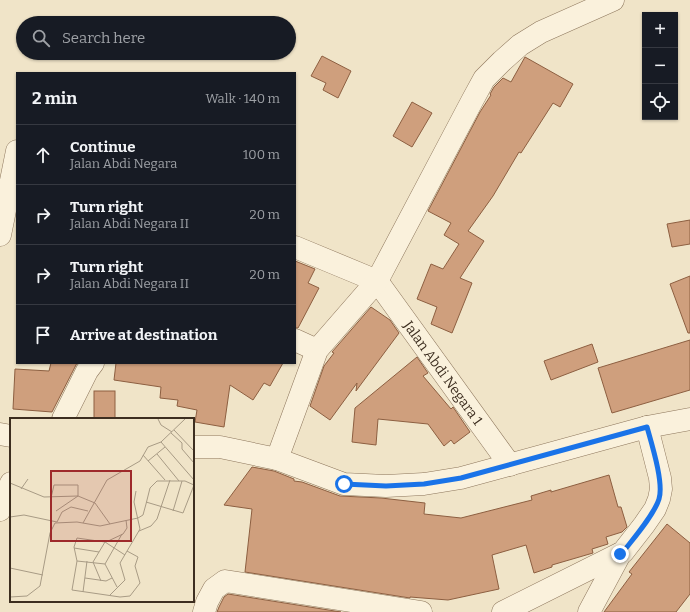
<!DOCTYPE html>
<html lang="en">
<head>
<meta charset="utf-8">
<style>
  body { margin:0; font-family:Bitter,serif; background:#20242c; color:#f1f3f6 }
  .controls { position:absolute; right:12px; top:12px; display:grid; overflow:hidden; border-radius:0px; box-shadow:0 1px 3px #0004 }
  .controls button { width:36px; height:36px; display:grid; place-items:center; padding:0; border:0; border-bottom:1px solid #363941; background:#171b24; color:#f1f3f6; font:20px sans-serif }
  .stop { position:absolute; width:12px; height:12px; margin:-9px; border:3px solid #1a73e8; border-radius:50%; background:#fff }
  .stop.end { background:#1a73e8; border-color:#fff; box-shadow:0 1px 4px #0008 }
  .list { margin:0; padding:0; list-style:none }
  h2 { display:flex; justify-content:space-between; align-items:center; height:52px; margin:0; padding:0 16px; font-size:17px }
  h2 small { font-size:13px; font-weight:400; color:#9ea1a6 }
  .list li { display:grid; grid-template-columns:26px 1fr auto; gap:12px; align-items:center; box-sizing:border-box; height:60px; padding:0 16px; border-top:1px solid #363941 }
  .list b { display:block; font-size:15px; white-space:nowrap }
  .list p { margin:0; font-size:13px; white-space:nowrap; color:#9ea1a6 }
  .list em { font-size:13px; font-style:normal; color:#9ea1a6 }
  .icon { flex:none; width:22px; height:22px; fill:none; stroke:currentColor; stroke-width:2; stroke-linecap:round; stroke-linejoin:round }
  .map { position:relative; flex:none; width:690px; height:612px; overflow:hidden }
  .search { position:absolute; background:#171b24; box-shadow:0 1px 3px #0004; left:16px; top:16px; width:280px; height:44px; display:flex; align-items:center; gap:10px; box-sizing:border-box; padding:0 14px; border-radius:22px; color:#9ea1a6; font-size:15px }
  .panel { position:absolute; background:#171b24; box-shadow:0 1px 3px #0004; left:16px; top:72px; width:280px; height:292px; border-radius:0px }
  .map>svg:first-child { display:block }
  .building { fill:#cf9f7d; stroke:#8d5f41 }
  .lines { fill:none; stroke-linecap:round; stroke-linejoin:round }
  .minor-casing { stroke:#8d765c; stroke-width:23 }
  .minor { stroke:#faf1dc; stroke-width:22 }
  .route { stroke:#1a73e8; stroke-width:5 }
  .labels { text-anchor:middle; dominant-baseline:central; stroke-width:3.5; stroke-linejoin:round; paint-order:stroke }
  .street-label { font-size:14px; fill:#3d2e20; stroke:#f7eed8 }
  .inset-road { fill:none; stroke:#a89b85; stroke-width:1 }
  .view { fill:#9e2a2b; fill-opacity:0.15; stroke:#9e2a2b; stroke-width:2 }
  .inset-edge { fill:none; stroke:#3d2e20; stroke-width:2 }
</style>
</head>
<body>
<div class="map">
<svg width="690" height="612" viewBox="0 0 690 612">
  <rect width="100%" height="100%" fill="#f0e4c8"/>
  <!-- building -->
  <g class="building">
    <path d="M 322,56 L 351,71 L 338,98 L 323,90 L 326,83 L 311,76 Z"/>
    <path d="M 525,57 L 573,84 L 560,107 L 553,103 L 521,153 L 519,152 L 493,196 L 468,231 L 484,241 L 460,278 L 472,283 L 452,333 L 431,324 L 437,307 L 417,299 L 431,264 L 443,269 L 459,244 L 444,235 L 451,223 L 428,211 L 480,112 L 491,95 L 490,94 L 494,87 L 503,78 L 511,82 Z"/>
    <path d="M 412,102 L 432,113 L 412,147 L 393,136 Z"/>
    <path d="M 690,220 L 690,244 L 672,247 L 667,224 Z"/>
    <path d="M 295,261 L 315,269 L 308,283 L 319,288 L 298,328 L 295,328 Z"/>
    <path d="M 690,276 L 690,333 L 688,333 L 670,284 Z"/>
    <path d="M 371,307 L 390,320 L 399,333 L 356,391 L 357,383 L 330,420 L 310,406 L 324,366 L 334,353 L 332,352 Z"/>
    <path d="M 690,340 L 690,390 L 612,413 L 598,368 Z"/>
    <path d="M 592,344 L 598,362 L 551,380 L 544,361 Z"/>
    <path d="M 417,357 L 428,373 L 423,376 L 451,409 L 453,407 L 470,432 L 454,444 L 451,440 L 444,446 L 428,424 L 378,419 L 376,445 L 352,442 L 355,408 Z"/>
    <path d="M 51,363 L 77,363 L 52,412 L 13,409 L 15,369 L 49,371 Z"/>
    <path d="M 116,363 L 283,363 L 270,386 L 264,383 L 253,400 L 230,385 L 224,427 L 195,422 L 197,410 L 177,406 L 178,400 L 160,398 L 161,387 L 114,380 Z"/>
    <rect x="94" y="391" width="21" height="28"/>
    <path d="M 252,467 L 274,471 L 294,479 L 294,481 L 302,482 L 340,496 L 381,498 L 425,503 L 424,514 L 461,518 L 532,500 L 531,496 L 551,490 L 551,492 L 609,475 L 618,507 L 621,507 L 627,527 L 622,532 L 606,537 L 608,544 L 592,549 L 593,553 L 552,565 L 552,567 L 534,573 L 526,545 L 492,555 L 499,589 L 448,600 L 410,597 L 410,598 L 245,572 L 252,509 L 224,505 Z"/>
    <path d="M 667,524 L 690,543 L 690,594 L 676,612 L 604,612 L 632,574 L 629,572 Z"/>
    <path d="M 228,594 L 341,612 L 217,612 L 219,607 L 224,597 Z"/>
  </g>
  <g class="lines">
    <!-- minor casing -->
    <g class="minor-casing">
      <g id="minor">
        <path d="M 0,235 L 17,151"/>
        <path id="s1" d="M 295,247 L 377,281 L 510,465"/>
        <path d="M 295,340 L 317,350"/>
        <path d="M 63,419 L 87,371 L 93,363"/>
        <path d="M 0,434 L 11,436"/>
        <path d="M 193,447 L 220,447 L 277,459 L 344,484 L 386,486 L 424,484 L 461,478 L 647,427 L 690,419"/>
        <path d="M 277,459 L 317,350 L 377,281 L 472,101 L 484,79 L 502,61 L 520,45 L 541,32 L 613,0"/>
        <path d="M 0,510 L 11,483"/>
        <path d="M 204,612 L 207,602 L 214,589 L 225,581 L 421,612"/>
        <path d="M 503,612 L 623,552 L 644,525 L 655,509 L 659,499 L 661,489 L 660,478 L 647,427"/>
        <path d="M 589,612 L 620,554"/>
      </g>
    </g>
    <!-- minor -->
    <use href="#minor" class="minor"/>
  </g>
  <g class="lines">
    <!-- route -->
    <path class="route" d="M 344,484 L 386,486 L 424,484 L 461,478 L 647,427 C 652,445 664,483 659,499 C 654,515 633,539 623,552 L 620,554"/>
  </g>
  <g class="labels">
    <!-- street labels -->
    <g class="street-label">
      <text stroke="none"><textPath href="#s1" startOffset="202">Jalan Abdi Negara 1</textPath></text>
    </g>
  </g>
  <!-- overview -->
  <g transform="translate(10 418)">
    <rect width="184" height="184" fill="#f0e4c8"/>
    <path class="inset-road" d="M 148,1 L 151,7 L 162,14M 164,12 L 184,33M 161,15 L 172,25 L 172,31 L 184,45M 151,24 L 184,62M 147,36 L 169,63M 133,37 L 155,62M 138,43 L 155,29M 0,65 L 34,79 L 68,78 L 85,85 L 100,106M 11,71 L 18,61M 41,80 L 44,67 L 68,67 L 68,78 L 46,93M 163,93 L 172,63M 0,99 L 14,97 L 47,104 L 52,94 L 61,89 L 78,93M 73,105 L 97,62 L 130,43 L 138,29 L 151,24 L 175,1M 129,113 L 141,108 L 147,101 L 160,62M 96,124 L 113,116 L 117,110 L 116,102M 64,130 L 89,134M 115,137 L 95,124 L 67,120 L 64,129 L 67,143 L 62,172 L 110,179 L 120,178 L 130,165 L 125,148 L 128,139 L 117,133M 67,143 L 95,146 L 112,116M 83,144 L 95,124M 83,144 L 91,163M 95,146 L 107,169M 0,150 L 33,157M 75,160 L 96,163 L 102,160M 73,174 L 77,143M 100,177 L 115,162 L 110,145 L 130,111 L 124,84 L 126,73M 0,179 L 17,178 L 30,168 L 40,115 L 45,105 L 67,104 L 90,108 L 128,100 L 133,97 L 136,86 L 140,70 L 147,63 L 175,63 L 184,67 L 173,95 L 136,84"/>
    <path class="view" d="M 41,53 L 121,53 L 121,123 L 41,123 Z"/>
    <rect width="184" height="184" class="inset-edge"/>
  </g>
</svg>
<div class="controls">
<button>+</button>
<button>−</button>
<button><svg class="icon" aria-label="locate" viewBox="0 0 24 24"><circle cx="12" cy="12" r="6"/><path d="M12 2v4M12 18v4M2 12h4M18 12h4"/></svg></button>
</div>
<div class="stop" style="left:344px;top:484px"></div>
<div class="stop end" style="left:620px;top:554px"></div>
<div class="search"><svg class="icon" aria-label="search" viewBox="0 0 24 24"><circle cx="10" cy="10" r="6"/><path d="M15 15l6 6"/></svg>Search here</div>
<section class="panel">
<h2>2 min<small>Walk · 140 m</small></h2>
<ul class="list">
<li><svg class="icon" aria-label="ahead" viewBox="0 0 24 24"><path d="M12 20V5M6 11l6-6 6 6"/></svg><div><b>Continue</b><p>Jalan Abdi Negara</p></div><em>100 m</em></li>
<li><svg class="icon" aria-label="right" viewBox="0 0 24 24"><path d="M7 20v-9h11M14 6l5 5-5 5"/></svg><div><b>Turn right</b><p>Jalan Abdi Negara II</p></div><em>20 m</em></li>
<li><svg class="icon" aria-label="right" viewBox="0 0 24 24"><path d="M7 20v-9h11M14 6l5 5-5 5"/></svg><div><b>Turn right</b><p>Jalan Abdi Negara II</p></div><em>20 m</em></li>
<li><svg class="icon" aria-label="arrive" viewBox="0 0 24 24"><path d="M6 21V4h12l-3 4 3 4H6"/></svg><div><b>Arrive at destination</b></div></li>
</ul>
</section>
</div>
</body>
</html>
